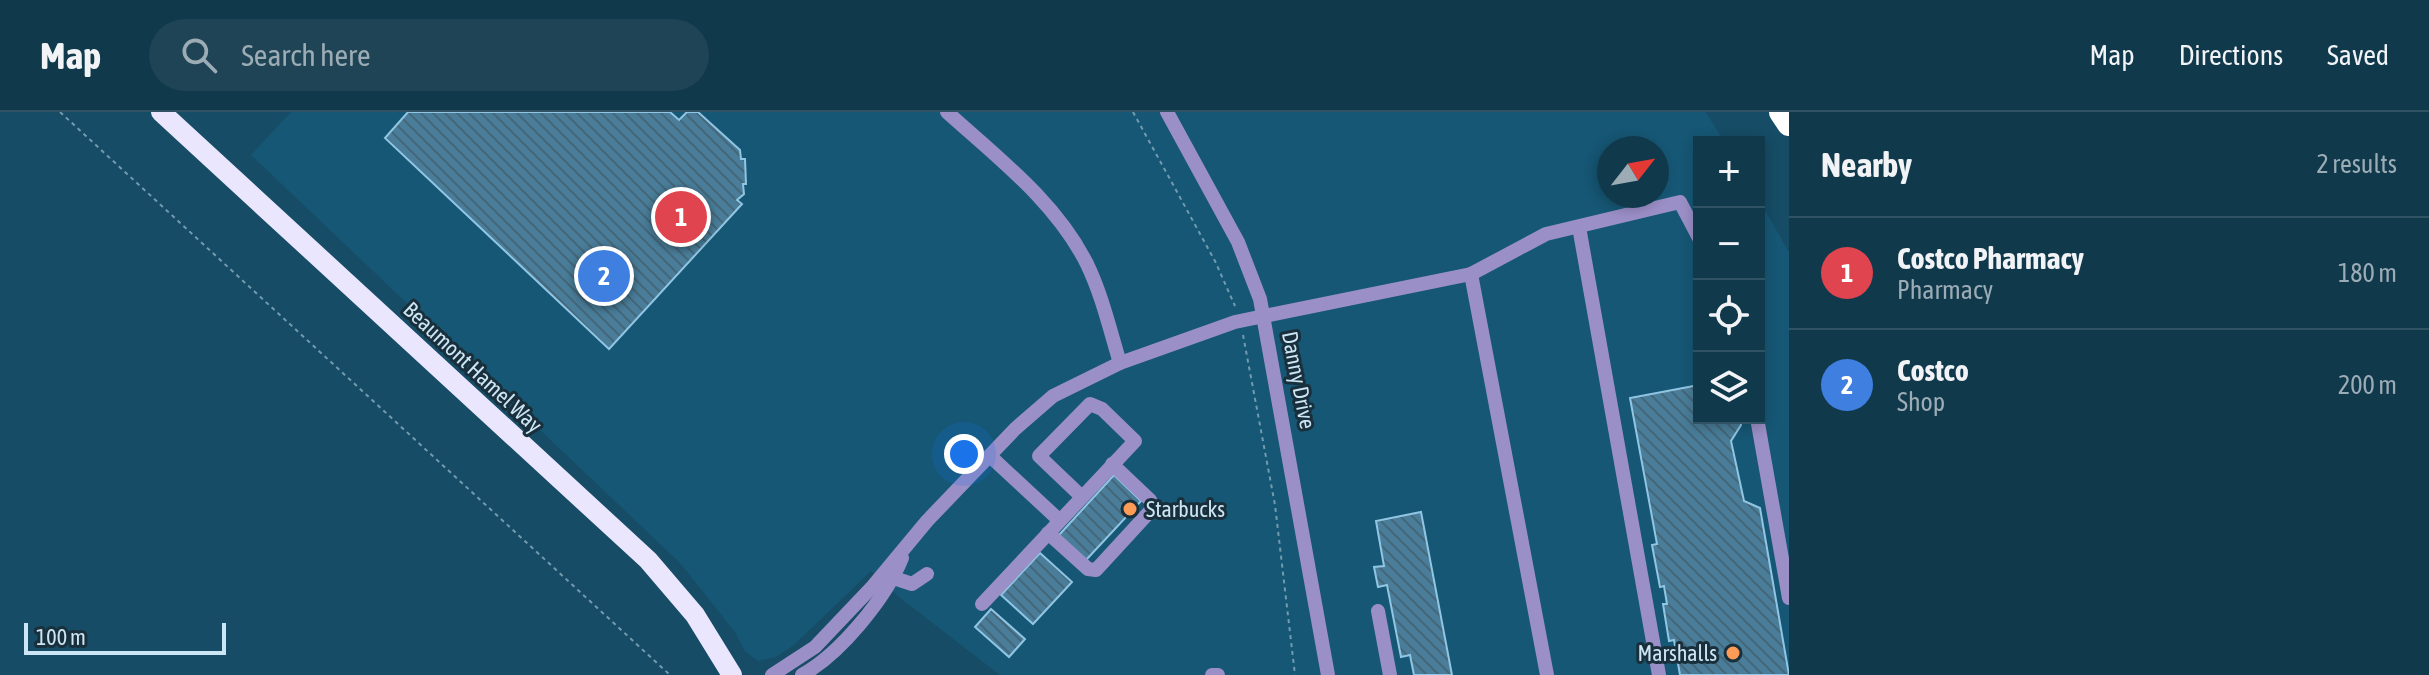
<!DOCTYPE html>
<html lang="en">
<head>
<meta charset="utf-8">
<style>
  body { margin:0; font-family:"Asap Condensed",sans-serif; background:#1e4456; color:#f1f3f6 }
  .controls { position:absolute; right:24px; top:24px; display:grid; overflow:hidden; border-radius:0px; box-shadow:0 4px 12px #0003 }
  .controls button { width:72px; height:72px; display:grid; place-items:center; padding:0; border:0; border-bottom:2px solid #305364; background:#10394c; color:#f1f3f6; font:40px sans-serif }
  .compass { position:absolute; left:1597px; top:24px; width:72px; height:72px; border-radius:50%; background:#10394c; box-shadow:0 4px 12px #0003; rotate:59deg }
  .scale { position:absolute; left:24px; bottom:20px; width:202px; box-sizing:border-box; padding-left:8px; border:4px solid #cce6f5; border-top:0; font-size:22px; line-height:28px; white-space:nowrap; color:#cce6f5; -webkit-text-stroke:6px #192f3b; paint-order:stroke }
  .you { position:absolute; left:964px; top:342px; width:28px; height:28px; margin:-20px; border:6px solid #fff; border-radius:50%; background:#1a73e8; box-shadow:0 0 0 12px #1a73e833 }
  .badge { display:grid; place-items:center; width:52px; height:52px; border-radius:50%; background:#d6ab8b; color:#fff; font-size:26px; font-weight:700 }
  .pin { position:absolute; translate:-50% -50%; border:4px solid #fff; box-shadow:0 2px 8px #0006 }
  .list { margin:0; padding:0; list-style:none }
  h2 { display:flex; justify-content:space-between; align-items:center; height:104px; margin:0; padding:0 32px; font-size:34px }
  h2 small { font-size:26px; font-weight:400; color:#9cacb5 }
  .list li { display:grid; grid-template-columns:52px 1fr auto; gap:24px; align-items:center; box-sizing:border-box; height:112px; padding:0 32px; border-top:2px solid #305364 }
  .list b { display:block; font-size:30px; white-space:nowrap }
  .list p { margin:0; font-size:26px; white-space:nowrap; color:#9cacb5 }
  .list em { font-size:26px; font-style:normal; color:#9cacb5 }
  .icon { flex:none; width:44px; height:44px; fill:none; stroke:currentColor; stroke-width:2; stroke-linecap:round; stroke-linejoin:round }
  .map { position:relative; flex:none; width:1789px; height:563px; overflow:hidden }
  header { display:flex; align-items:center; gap:48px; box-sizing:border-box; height:112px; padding:0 40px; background:#10394c; border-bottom:2px solid #305364 }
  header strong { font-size:38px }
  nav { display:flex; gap:44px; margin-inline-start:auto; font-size:28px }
  .search { width:560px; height:72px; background:#1e4456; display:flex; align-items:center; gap:20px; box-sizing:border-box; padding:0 28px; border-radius:44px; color:#9cacb5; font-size:30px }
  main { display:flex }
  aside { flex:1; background:#10394c }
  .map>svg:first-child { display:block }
  .built { fill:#165775; fill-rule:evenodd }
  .building { fill:url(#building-back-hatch); stroke:#90c5e3; stroke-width:2 }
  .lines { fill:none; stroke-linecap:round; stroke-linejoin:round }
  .path { stroke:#739baf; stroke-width:2; stroke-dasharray:4 4; stroke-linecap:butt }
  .minor { stroke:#9b8fc7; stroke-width:14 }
  .major { stroke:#eae6fd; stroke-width:20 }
  .highway { stroke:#fff; stroke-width:24 }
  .poi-dot { fill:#fe9c57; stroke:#192f3b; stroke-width:3 }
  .labels { text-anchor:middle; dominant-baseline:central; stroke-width:6; stroke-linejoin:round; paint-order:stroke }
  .street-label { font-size:22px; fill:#cce6f5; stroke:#192f3b }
  .poi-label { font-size:22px; fill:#cce6f5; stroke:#192f3b; text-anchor:start }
</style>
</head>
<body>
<header>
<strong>Map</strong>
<div class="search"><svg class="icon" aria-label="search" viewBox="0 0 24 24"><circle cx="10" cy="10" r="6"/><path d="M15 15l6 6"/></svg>Search here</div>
<nav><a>Map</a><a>Directions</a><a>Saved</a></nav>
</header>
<main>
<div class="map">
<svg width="1789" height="563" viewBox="0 0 1789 563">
  <defs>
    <pattern id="building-back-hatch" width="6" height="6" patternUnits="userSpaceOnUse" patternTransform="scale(2)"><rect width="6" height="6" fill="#497d99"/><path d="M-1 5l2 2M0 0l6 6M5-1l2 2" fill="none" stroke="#446779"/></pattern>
  </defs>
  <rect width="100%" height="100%" fill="#164c65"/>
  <!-- built -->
  <path class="built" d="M 291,0 L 1706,0 L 1724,30 L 1699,30 L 1699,306 L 1759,306 L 1759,88 L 1789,140 L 1789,563 L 1000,563 L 900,486 L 871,459 L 794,533 L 776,545 L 758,549 L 745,539 L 735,520 L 680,451 L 251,43 ZM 1609,36 L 1657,36 L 1657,84 L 1609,84 Z"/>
  <!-- building -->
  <g class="building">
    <path d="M 408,0 L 670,0 L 679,8 L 687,0 L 698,0 L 740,38 L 741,47 L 745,47 L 746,72 L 743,72 L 744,82 L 737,88 L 742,92 L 609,237 L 385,26 Z"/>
    <path d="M 1699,273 L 1699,306 L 1739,306 L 1741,313 L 1731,329 L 1744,389 L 1760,396 L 1789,563 L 1680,563 L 1674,528 L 1669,529 L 1663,492 L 1667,492 L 1664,474 L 1660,475 L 1652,433 L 1657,432 L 1630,286 Z"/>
    <path d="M 1114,363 L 1141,389 L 1086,448 L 1059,423 Z"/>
    <path d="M 1421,400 L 1452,563 L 1414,563 L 1410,543 L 1401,545 L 1387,473 L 1378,475 L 1374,455 L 1384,454 L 1376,409 Z"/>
    <path d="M 1040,441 L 1072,470 L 1033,512 L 1001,483 Z"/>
    <path d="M 991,497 L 1025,527 L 1009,545 L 975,515 Z"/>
  </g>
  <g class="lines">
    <!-- path -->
    <g class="path">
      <path d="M 60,0 L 670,563"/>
      <path d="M 1133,0 L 1215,149 L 1235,194"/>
      <path d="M 1243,223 L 1275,393 L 1295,563"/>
    </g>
    <!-- minor -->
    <g class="minor">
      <path d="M 947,0 C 998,46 1056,90 1087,152 C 1102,183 1110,218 1120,251"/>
      <path d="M 1167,0 L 1238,130 L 1260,187 L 1328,563"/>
      <path d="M 1579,115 L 1659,563"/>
      <path d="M 1471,162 L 1547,563"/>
      <path d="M 1757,306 L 1789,486"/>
      <path d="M 990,344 L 1059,408"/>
      <path d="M 1048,421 L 1088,457 L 1096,458 L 1153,396 L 1150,388 L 1112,352"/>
      <path d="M 894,466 L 912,472 L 927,462"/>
      <path d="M 982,492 L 1135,329 L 1102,297 L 1090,292 L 1039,344 L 1082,385"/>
      <path d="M 1378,499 L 1390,563"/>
      <path d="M 772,563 L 815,535 L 873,474 L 927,409 L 1015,317 L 1053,284 L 1120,251 L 1235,210 L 1471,162 L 1546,122 L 1680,90 L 1699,126"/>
      <path d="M 802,563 C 840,542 886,486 902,446"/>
      <path d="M 1212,563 L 1218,563"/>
    </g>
    <!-- major -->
    <path class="major" d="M 161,0 L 648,448 L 695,503 L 732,563"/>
    <!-- highway -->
    <path class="highway" d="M 1781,0 L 1789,12"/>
  </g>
  <!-- markers -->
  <g class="poi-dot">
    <circle cx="1130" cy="397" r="8"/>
    <circle cx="1733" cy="541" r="8"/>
  </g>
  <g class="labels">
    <!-- street labels -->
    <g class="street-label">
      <text transform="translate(473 255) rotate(43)">Beaumont Hamel Way</text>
      <text transform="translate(1299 268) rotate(79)">Danny Drive</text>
    </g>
    <!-- poi labels -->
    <g class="poi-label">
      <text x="1146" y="397">Starbucks</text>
      <text x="1717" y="541" text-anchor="end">Marshalls</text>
    </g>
  </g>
</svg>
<div class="controls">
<button>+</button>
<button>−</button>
<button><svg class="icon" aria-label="locate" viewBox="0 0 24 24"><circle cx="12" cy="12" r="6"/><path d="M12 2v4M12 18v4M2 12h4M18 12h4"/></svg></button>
<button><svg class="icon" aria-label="layers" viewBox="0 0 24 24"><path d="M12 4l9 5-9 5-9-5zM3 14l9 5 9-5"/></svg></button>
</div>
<svg class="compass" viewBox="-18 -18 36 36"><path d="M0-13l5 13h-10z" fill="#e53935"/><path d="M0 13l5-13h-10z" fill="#9cacb5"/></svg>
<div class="scale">100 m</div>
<div class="you"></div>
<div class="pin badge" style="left:681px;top:105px;background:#e0444e">1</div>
<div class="pin badge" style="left:604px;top:164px;background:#3f7fe0">2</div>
</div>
<aside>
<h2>Nearby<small>2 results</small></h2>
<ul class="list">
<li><span class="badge" style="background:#e0444e">1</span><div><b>Costco Pharmacy</b><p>Pharmacy</p></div><em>180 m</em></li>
<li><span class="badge" style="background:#3f7fe0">2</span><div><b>Costco</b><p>Shop</p></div><em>200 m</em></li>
</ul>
</aside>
</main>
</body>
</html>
